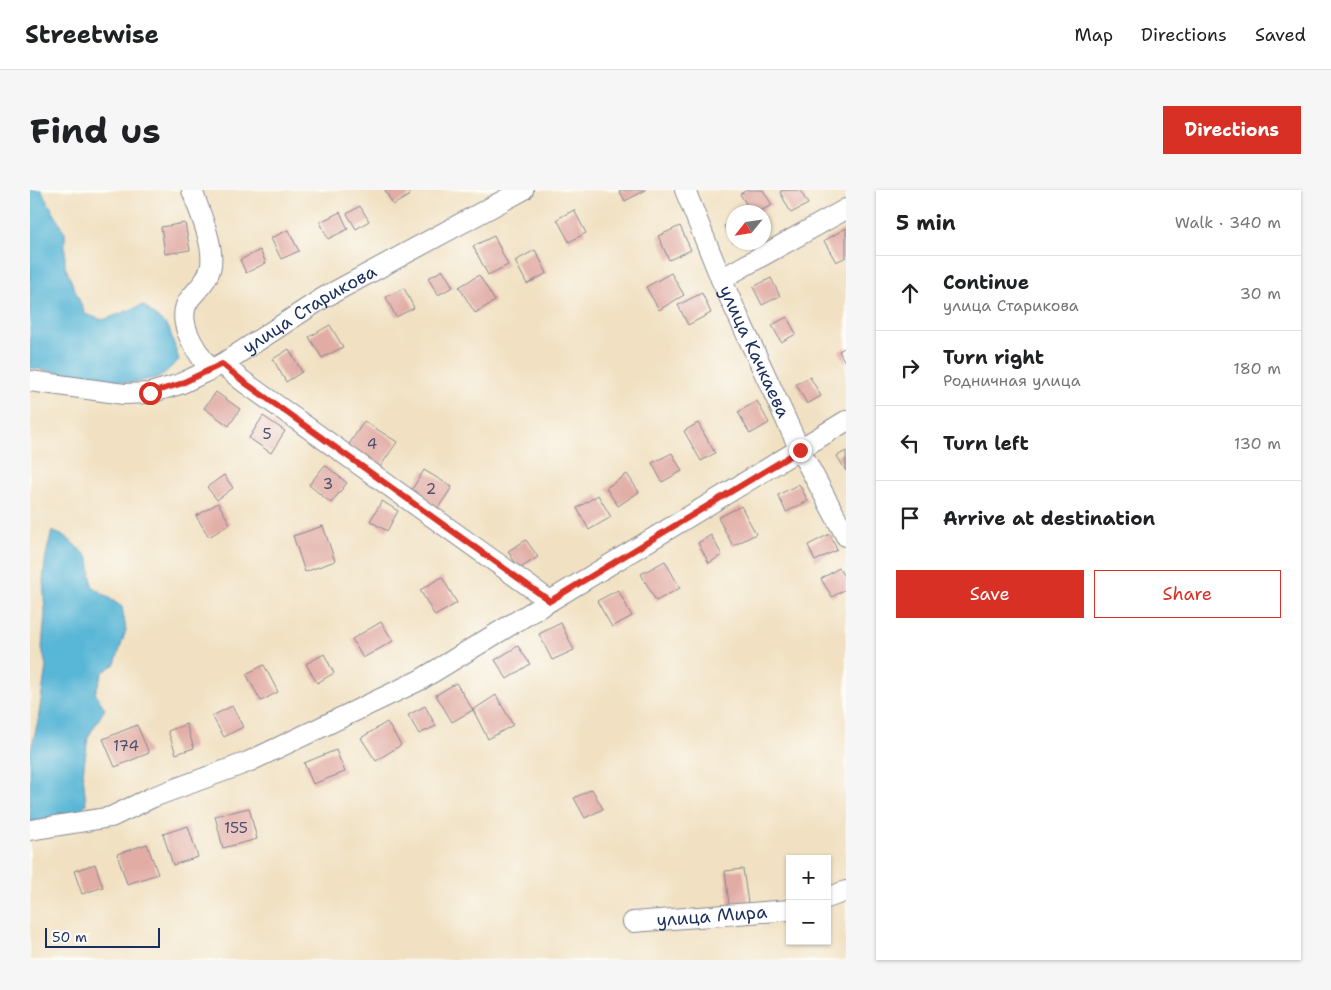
<!DOCTYPE html>
<html lang="en">
<head>
<meta charset="utf-8">
<style>
  body { margin:0; font-family:"Shantell Sans",sans-serif; background:#f6f6f6; color:#202124 }
  .controls { position:absolute; right:15px; bottom:15px; display:grid; overflow:hidden; border-radius:0px; box-shadow:0 1px 4px #0004 }
  .controls button { width:45px; height:45px; display:grid; place-items:center; padding:0; border:0; border-bottom:1px solid #e0e0e0; background:#fff; color:#202124; font:25px sans-serif }
  .compass { position:absolute; left:696px; top:15px; width:45px; height:45px; border-radius:50%; background:#fff; box-shadow:0 1px 4px #0004; rotate:240deg }
  .scale { position:absolute; left:15px; bottom:12px; width:115px; box-sizing:border-box; padding-left:5px; border:2px solid #1b2f5e; border-top:0; font-size:14px; line-height:18px; white-space:nowrap; color:#1b2f5e; -webkit-text-stroke:4px #fdfcf7; paint-order:stroke }
  .stop { position:absolute; width:15px; height:15px; margin:-11px; border:4px solid #d93025; border-radius:50%; background:#fff }
  .stop.end { background:#d93025; border-color:#fff; box-shadow:0 1px 5px #0008 }
  .list { margin:0; padding:0; list-style:none }
  h2 { display:flex; justify-content:space-between; align-items:center; height:65px; margin:0; padding:0 20px; font-size:21px }
  h2 small { font-size:16px; font-weight:400; color:#757577 }
  .list li { display:grid; grid-template-columns:32px 1fr auto; gap:15px; align-items:center; box-sizing:border-box; height:75px; padding:0 20px; border-top:1px solid #e0e0e0 }
  .list b { display:block; font-size:19px; white-space:nowrap }
  .list p { margin:0; font-size:16px; white-space:nowrap; color:#757577 }
  .list em { font-size:16px; font-style:normal; color:#757577 }
  .actions { display:flex; gap:10px; padding:15px 20px }
  .actions a { flex:1; padding:11px 0; border:1px solid #d93025; border-radius:0px; text-align:center; font-size:18px; color:#d93025 }
  .actions .main { background:#d93025; color:#fff }
  .icon { flex:none; width:28px; height:28px; fill:none; stroke:currentColor; stroke-width:2; stroke-linecap:round; stroke-linejoin:round }
  .map { position:relative; flex:none; width:816px; height:770px; overflow:hidden; border-radius:0px }
  header { display:flex; align-items:center; gap:30px; box-sizing:border-box; height:70px; padding:0 25px; background:#fff; border-bottom:1px solid #e0e0e0 }
  header strong { font-size:24px }
  nav { display:flex; gap:28px; margin-inline-start:auto; font-size:18px }
  .intro { display:flex; align-items:center; justify-content:space-between; box-sizing:border-box; height:120px; padding:0 30px }
  h1 { margin:0; font-size:35px }
  .button { padding:12px 22px; border-radius:0px; background:#d93025; color:#fff; font-size:18px; font-weight:700 }
  main { display:flex; gap:30px; padding:0 30px }
  aside { flex:1; background:#fff; border-radius:0px; box-shadow:0 1px 4px #0004 }
  .map>svg:first-child { display:block }
  .water { fill:#58b6d6; stroke:#3a729a }
  .building { fill:#e1aca4 }
  .lines { fill:none; stroke-linecap:round; stroke-linejoin:round }
  .minor-casing { stroke:#868890; stroke-width:22 }
  .minor { stroke:#fff; stroke-width:20 }
  .route { stroke:#d93025; stroke-width:6 }
  .labels { text-anchor:middle; dominant-baseline:central; stroke-width:5; stroke-linejoin:round; paint-order:stroke }
  .number-label { font-size:15px; fill:#4c4e70 }
  .street-label { font-size:18px; fill:#1b2f5e; stroke:#fdfcf7 }
</style>
</head>
<body>
<header>
<strong>Streetwise</strong>
<nav><a>Map</a><a>Directions</a><a>Saved</a></nav>
</header>
<div class="intro"><h1>Find us</h1><a class="button">Directions</a></div>
<main>
<div class="map">
<svg width="816" height="770" viewBox="0 0 816 770">
  <rect width="100%" height="100%" fill="#fdfcf7"/>
  <filter id="ink" filterUnits="userSpaceOnUse"><feTurbulence type="fractalNoise" baseFrequency=".02" numOctaves="2"/><feDisplacementMap in="SourceGraphic" scale="10" xChannelSelector="R" yChannelSelector="G"/><feConvolveMatrix kernelMatrix="1 2 1 2 8 2 1 2 1" color-interpolation-filters="sRGB"/></filter>
  <filter id="wash" filterUnits="userSpaceOnUse"><feTurbulence type="fractalNoise" baseFrequency=".0096" numOctaves="4" result="noise"/><feDisplacementMap in="SourceGraphic" scale="20" xChannelSelector="R" yChannelSelector="G"/><feGaussianBlur stdDeviation="1.12" result="paint"/><feColorMatrix in="noise" values="0 0 0 0 0 0 0 0 0 0 0 0 0 0 0 0 0 1.4 0 .05"/><feComposite in="paint" operator="in"/></filter>
  <g filter="url(#wash)">
    <rect width="100%" height="100%" fill="#f1e1c2"/>
    <!-- water -->
    <g class="water">
      <path d="M 0,0 L 11,0 L 35,43 L 35,76 L 55,124 L 73,130 L 113,115 L 139,138 L 149,170 L 130,187 L 101,193 L 0,178 Z"/>
      <path d="M 22,341 L 36,347 L 59,368 L 62,396 L 92,417 L 96,440 L 85,474 L 73,482 L 65,503 L 75,519 L 58,547 L 53,583 L 56,614 L 46,625 L 0,632 L 0,563 L 8,531 L 16,476 L 12,458 L 15,423 L 13,390 L 16,365 Z"/>
    </g>
    <g id="blocks">
      <!-- building -->
      <g class="building">
        <path d="M 355,0 L 377,0 L 380,5 L 363,15 Z"/>
        <path d="M 589,0 L 616,0 L 595,11 Z"/>
        <path d="M 717,0 L 733,0 L 742,15 L 728,22 L 721,22 L 710,4 Z"/>
        <path d="M 753,0 L 770,0 L 778,14 L 761,23 L 750,2 Z"/>
        <path d="M 330,16 L 339,31 L 326,39 L 317,24 Z"/>
        <path d="M 544,20 L 556,43 L 539,52 L 527,29 Z"/>
        <path d="M 310,22 L 318,39 L 298,49 L 290,32 Z"/>
        <path d="M 704,30 L 704,53 L 694,36 Z"/>
        <path d="M 155,33 L 160,60 L 135,64 L 131,37 Z"/>
        <path d="M 650,36 L 661,60 L 639,70 L 628,46 Z"/>
        <path d="M 816,38 L 816,67 L 806,72 L 794,51 Z"/>
        <path d="M 258,40 L 269,61 L 251,69 L 241,48 Z"/>
        <path d="M 464,46 L 478,75 L 458,85 L 443,56 Z"/>
        <path d="M 230,60 L 236,73 L 216,83 L 210,70 Z"/>
        <path d="M 505,60 L 517,83 L 497,94 L 485,71 Z"/>
        <path d="M 413,80 L 423,97 L 408,105 L 398,88 Z"/>
        <path d="M 641,83 L 654,105 L 629,120 L 616,97 Z"/>
        <path d="M 449,85 L 465,111 L 445,123 L 429,97 Z"/>
        <path d="M 741,88 L 750,106 L 732,115 L 723,97 Z"/>
        <path d="M 374,98 L 384,118 L 366,127 L 356,107 Z"/>
        <path d="M 672,103 L 681,123 L 658,135 L 648,115 Z"/>
        <path d="M 757,127 L 766,144 L 751,152 L 742,135 Z"/>
        <path d="M 300,135 L 313,157 L 292,168 L 279,147 Z"/>
        <path d="M 816,157 L 816,174 L 809,161 Z"/>
        <path d="M 259,159 L 272,182 L 256,192 L 243,169 Z"/>
        <path d="M 780,187 L 791,206 L 777,214 L 766,194 Z"/>
        <path d="M 186,202 L 210,219 L 199,236 L 174,218 Z"/>
        <path d="M 727,211 L 739,233 L 720,244 L 708,222 Z"/>
        <path d="M 233,226 L 255,241 L 241,263 L 219,248 Z"/>
        <path d="M 334,231 L 367,252 L 350,277 L 318,256 Z"/>
        <path d="M 668,233 L 685,263 L 671,271 L 654,241 Z"/>
        <path d="M 816,261 L 816,281 L 807,266 Z"/>
        <path d="M 642,263 L 652,281 L 632,292 L 622,273 Z"/>
        <path d="M 295,275 L 317,293 L 301,313 L 279,295 Z"/>
        <path d="M 394,280 L 422,297 L 408,318 L 381,301 Z"/>
        <path d="M 597,284 L 609,302 L 588,316 L 576,298 Z"/>
        <path d="M 194,285 L 203,298 L 187,310 L 177,297 Z"/>
        <path d="M 769,294 L 778,311 L 756,322 L 748,305 Z"/>
        <path d="M 568,305 L 581,327 L 559,340 L 547,318 Z"/>
        <path d="M 352,311 L 368,321 L 357,341 L 340,331 Z"/>
        <path d="M 188,313 L 200,334 L 179,347 L 166,326 Z"/>
        <path d="M 711,316 L 726,344 L 703,356 L 688,328 Z"/>
        <path d="M 293,336 L 305,371 L 275,382 L 263,346 Z"/>
        <path d="M 800,344 L 807,360 L 785,371 L 778,355 Z"/>
        <path d="M 681,345 L 692,365 L 679,373 L 668,353 Z"/>
        <path d="M 496,350 L 508,367 L 489,379 L 478,361 Z"/>
        <path d="M 635,371 L 650,398 L 626,411 L 611,384 Z"/>
        <path d="M 809,378 L 816,390 L 816,399 L 802,407 L 791,389 Z"/>
        <path d="M 412,387 L 427,413 L 405,426 L 390,400 Z"/>
        <path d="M 588,400 L 602,426 L 582,437 L 567,411 Z"/>
        <path d="M 351,432 L 363,451 L 333,468 L 322,449 Z"/>
        <path d="M 531,433 L 544,460 L 522,470 L 509,444 Z"/>
        <path d="M 488,456 L 500,474 L 477,489 L 465,470 Z"/>
        <path d="M 294,464 L 304,483 L 287,493 L 276,474 Z"/>
        <path d="M 234,475 L 248,502 L 231,511 L 216,484 Z"/>
        <path d="M 426,493 L 443,520 L 422,532 L 406,505 Z"/>
        <path d="M 466,505 L 483,535 L 458,549 L 443,520 Z"/>
        <path d="M 202,516 L 213,537 L 194,547 L 182,526 Z"/>
        <path d="M 395,516 L 406,536 L 389,544 L 378,525 Z"/>
        <path d="M 357,532 L 371,555 L 346,571 L 331,548 Z"/>
        <path d="M 156,534 L 164,558 L 146,564 L 138,541 Z"/>
        <path d="M 107,535 L 119,563 L 85,577 L 73,549 Z"/>
        <path d="M 306,560 L 315,582 L 283,594 L 274,573 Z"/>
        <path d="M 562,599 L 573,619 L 555,628 L 544,608 Z"/>
        <path d="M 219,618 L 227,649 L 193,658 L 185,626 Z"/>
        <path d="M 158,636 L 168,667 L 143,675 L 133,644 Z"/>
        <path d="M 117,654 L 128,684 L 97,694 L 87,664 Z"/>
        <path d="M 65,674 L 73,697 L 52,704 L 44,681 Z"/>
        <path d="M 713,679 L 718,713 L 699,715 L 695,681 Z"/>
      </g>
    </g>
  </g>
  <g filter="url(#ink)">
    <use href="#blocks" fill-opacity="0" stroke="#868890" stroke-width="1"/>
    <g class="lines">
      <!-- minor casing -->
      <g class="minor-casing">
        <g id="minor">
          <path d="M 162,0 C 169,21 184,53 181,75 C 179,90 167,99 159,110 C 144,132 168,163 180,180"/>
          <path id="s1" d="M 655,0 L 691,89 L 770,260 L 816,346"/>
          <path d="M 691,89 L 816,19"/>
          <path d="M 192,174 L 214,192 L 520,411"/>
          <path id="s2" d="M 0,191 L 94,204 L 120,203 L 150,194 L 192,174 L 293,108 L 493,0"/>
          <path d="M 0,640 L 81,627 L 123,607 L 218,572 L 390,490 L 816,231"/>
          <path d="M 797,708 L 816,701"/>
          <path id="s3" d="M 603,732 L 760,720"/>
        </g>
      </g>
      <!-- minor -->
      <use href="#minor" class="minor"/>
    </g>
  </g>
  <g class="lines" filter="url(#ink)">
    <!-- route -->
    <path class="route" d="M 120,203 L 150,194 L 192,174 L 214,192 L 520,411 L 770,260"/>
  </g>
  <g class="labels">
    <!-- number labels -->
    <g class="number-label">
      <text x="237" y="244">5</text>
      <text x="342" y="254">4</text>
      <text x="298" y="294">3</text>
      <text x="401" y="299">2</text>
      <text x="96" y="556">174</text>
      <text x="206" y="638">155</text>
    </g>
    <!-- street labels -->
    <g class="street-label">
      <text stroke="none"><textPath href="#s2" startOffset="302">улица Старикова</textPath></text>
      <text stroke="none"><textPath href="#s1" startOffset="176">улица Качкаева</textPath></text>
      <text stroke="none"><textPath href="#s3" startOffset="79">улица Мира</textPath></text>
    </g>
  </g>
</svg>
<div class="controls">
<button>+</button>
<button>−</button>
</div>
<svg class="compass" viewBox="-18 -18 36 36"><path d="M0-13l5 13h-10z" fill="#e53935"/><path d="M0 13l5-13h-10z" fill="#757577"/></svg>
<div class="scale">50 m</div>
<div class="stop" style="left:120px;top:203px"></div>
<div class="stop end" style="left:770px;top:260px"></div>
</div>
<aside>
<h2>5 min<small>Walk · 340 m</small></h2>
<ul class="list">
<li><svg class="icon" aria-label="ahead" viewBox="0 0 24 24"><path d="M12 20V5M6 11l6-6 6 6"/></svg><div><b>Continue</b><p>улица Старикова</p></div><em>30 m</em></li>
<li><svg class="icon" aria-label="right" viewBox="0 0 24 24"><path d="M7 20v-9h11M14 6l5 5-5 5"/></svg><div><b>Turn right</b><p>Родничная улица</p></div><em>180 m</em></li>
<li><svg class="icon" aria-label="left" viewBox="0 0 24 24"><path d="M17 20v-9H6M10 6l-5 5 5 5"/></svg><div><b>Turn left</b></div><em>130 m</em></li>
<li><svg class="icon" aria-label="arrive" viewBox="0 0 24 24"><path d="M6 21V4h12l-3 4 3 4H6"/></svg><div><b>Arrive at destination</b></div></li>
</ul>
<div class="actions"><a class="main">Save</a><a>Share</a></div>
</aside>
</main>
</body>
</html>
